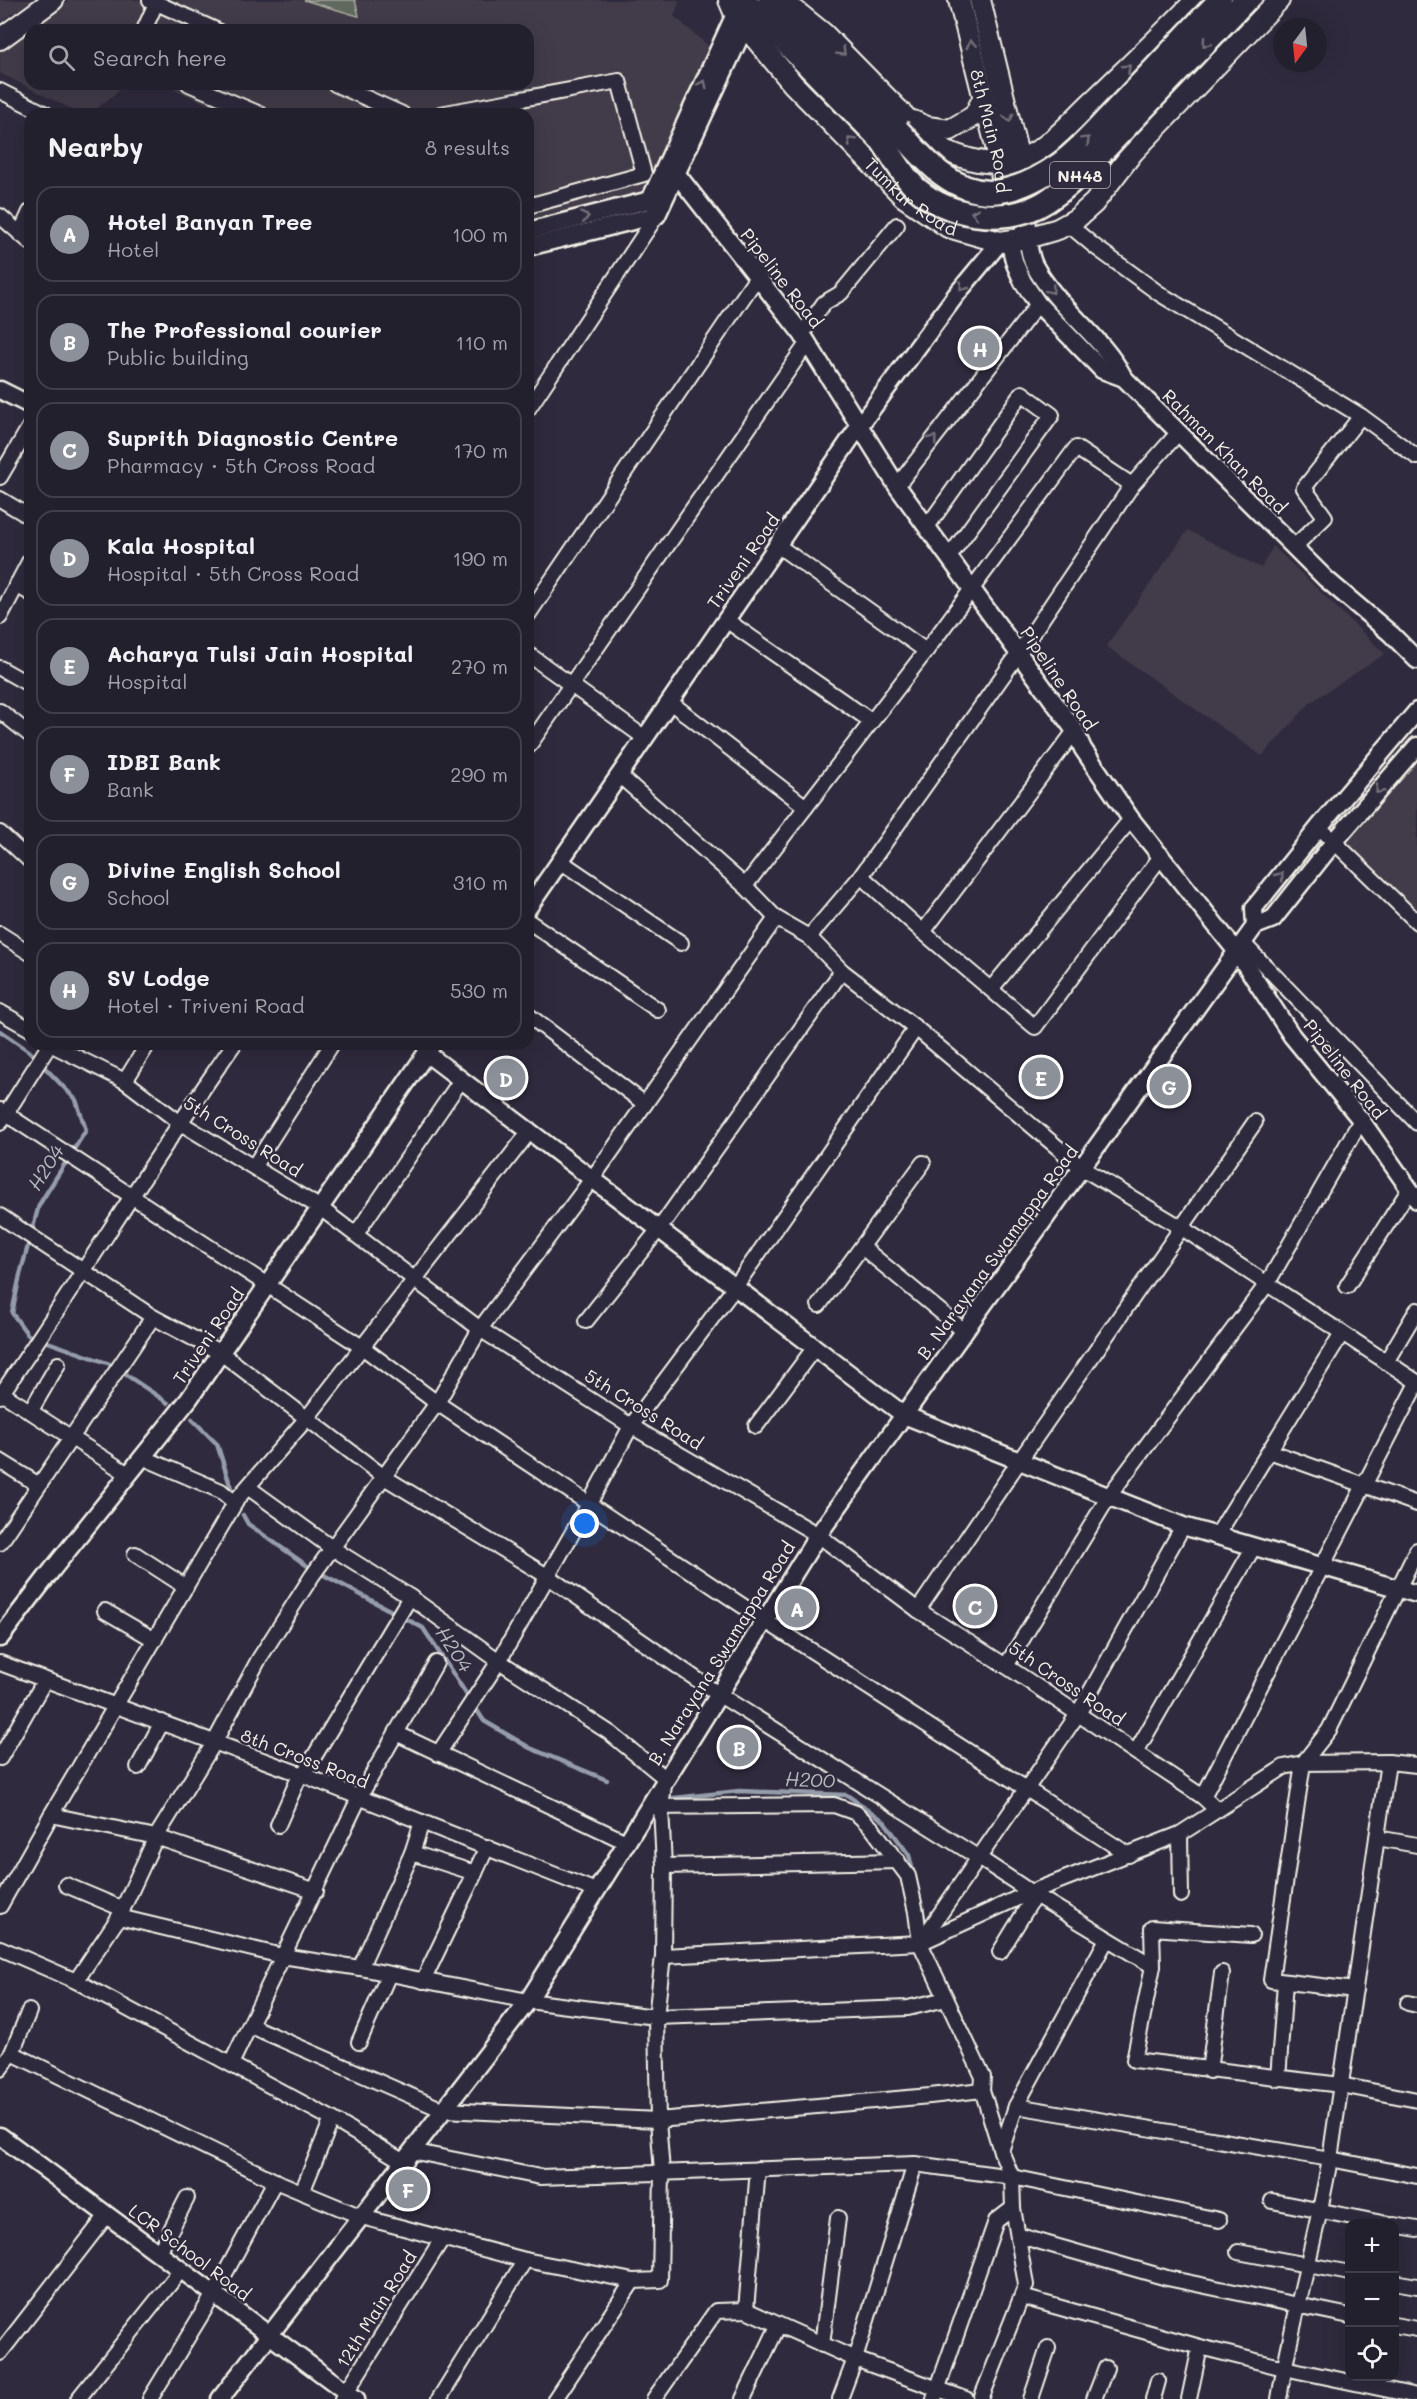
<!DOCTYPE html>
<html lang="en">
<head>
<meta charset="utf-8">
<style>
  body { margin:0; font-family:Mali,sans-serif; background:#2f2d3a; color:#f1f3f6 }
  .controls { position:absolute; right:18px; bottom:18px; display:grid; overflow:hidden; border-radius:12px; box-shadow:0 6px 24px #0002 }
  .controls button { width:54px; height:54px; display:grid; place-items:center; padding:0; border:0; border-bottom:2px solid #403e4a; background:#23202e; color:#f1f3f6; font:30px sans-serif }
  .compass { position:absolute; left:1273px; top:18px; width:54px; height:54px; border-radius:50%; background:#23202e; box-shadow:0 6px 24px #0002; rotate:195deg }
  .you { position:absolute; left:585px; top:1524px; width:21px; height:21px; margin:-15px; border:4px solid #fff; border-radius:50%; background:#1a73e8; box-shadow:0 0 0 9px #1a73e833 }
  .badge { display:grid; place-items:center; width:39px; height:39px; border-radius:50%; background:#8c9099; color:#fff; font-size:20px; font-weight:700 }
  .pin { position:absolute; translate:-50% -50%; border:3px solid #fff; box-shadow:0 2px 6px #0006 }
  .list { margin:0; padding:0; list-style:none }
  h2 { display:flex; justify-content:space-between; align-items:center; height:78px; margin:0; padding:0 24px; font-size:26px }
  h2 small { font-size:20px; font-weight:400; color:#a3a3aa }
  .list li { display:grid; grid-template-columns:39px 1fr auto; gap:18px; align-items:center; box-sizing:border-box; height:96px; margin:0 12px 12px; padding:0 12px; border:2px solid #403e4a; border-radius:18px }
  .list b { display:block; font-size:22px; white-space:nowrap }
  .list p { margin:0; font-size:20px; white-space:nowrap; color:#a3a3aa }
  .list em { font-size:20px; font-style:normal; color:#a3a3aa }
  .icon { flex:none; width:33px; height:33px; fill:none; stroke:currentColor; stroke-width:2; stroke-linecap:round; stroke-linejoin:round }
  .map { position:relative; flex:none; width:1417px; height:2399px; overflow:hidden }
  .search { position:absolute; background:#23202e; box-shadow:0 6px 24px #0002; left:24px; top:24px; width:510px; height:66px; display:flex; align-items:center; gap:15px; box-sizing:border-box; padding:0 21px; border-radius:18px; color:#a3a3aa; font-size:22px }
  .panel { position:absolute; background:#23202e; box-shadow:0 6px 24px #0002; left:24px; top:108px; width:510px; height:942px; border-radius:18px }
  .map>svg:first-child { display:block }
  .built { fill:#433a48 }
  .green { fill:#61695d; stroke:#aaada2; stroke-width:1.5 }
  .lines { fill:none; stroke-linecap:round; stroke-linejoin:round }
  .stream { stroke:#959caa; stroke-width:4.5 }
  .minor-casing { stroke:#f4f1e8; stroke-width:18 }
  .tertiary-casing { stroke:#f4f1e8; stroke-width:21 }
  .secondary-casing { stroke:#f4f1e8; stroke-width:24 }
  .trunk-casing { stroke:#f4f1e8; stroke-width:27 }
  .minor { stroke:#2f2a3d; stroke-width:14 }
  .tertiary { stroke:#2f2a3d; stroke-width:16 }
  .secondary { stroke:#2f2a3d; stroke-width:20 }
  .trunk { stroke:#2f2a3d; stroke-width:22 }
  .trunk-bridge-casing { stroke:#f4f1e8; stroke-width:27; stroke-linecap:butt }
  .trunk-bridge { stroke:#2f2a3d; stroke-width:22 }
  .oneway { stroke:#747079 }
  .labels { text-anchor:middle; dominant-baseline:central; stroke-width:5; stroke-linejoin:round; paint-order:stroke }
  .shield { fill:#2f2a3d; stroke:#b9b5b5; stroke-width:1.5 }
  .shield-label { font-size:16px; font-weight:bold; fill:#f4f1e8 }
  .street-label { font-size:18px; fill:#f4f1e8; stroke:#2f2a3d }
  .water-label { font-size:20px; font-style:italic; fill:#b5b9be; stroke:#2f2a3d }
</style>
</head>
<body>
<div class="map">
<svg width="1417" height="2399" viewBox="0 0 1417 2399">
  <rect width="100%" height="100%" fill="#2f2a3d"/>
  <filter id="ink" filterUnits="userSpaceOnUse"><feTurbulence type="fractalNoise" baseFrequency=".0167" numOctaves="2"/><feDisplacementMap in="SourceGraphic" scale="12" xChannelSelector="R" yChannelSelector="G"/><feConvolveMatrix kernelMatrix="1 2 1 2 8 2 1 2 1" color-interpolation-filters="sRGB"/></filter>
  <g filter="url(#ink)">
    <!-- built -->
    <g class="built">
      <path d="M 0,0 L 32,0 L 0,22 Z"/>
      <path d="M 69,0 L 680,0 L 674,16 L 712,49 L 647,193 L 528,225 L 528,114 L 229,114 L 163,84 L 528,84 L 528,30 L 30,30 L 30,84 L 127,84 L 90,114 L 81,114 L 0,73 L 0,52 Z"/>
      <path d="M 1188,530 L 1261,568 L 1273,546 L 1385,654 L 1311,702 L 1262,756 L 1106,646 Z"/>
      <path d="M 1417,757 L 1417,914 L 1340,837 Z"/>
    </g>
    <!-- green -->
    <path class="green" d="M 304,0 L 355,0 L 359,16 L 358,16 Z"/>
    <g class="lines">
      <!-- stream -->
      <g class="stream">
        <path d="M 0,1031 L 29,1051 L 76,1100 L 86,1130 L 39,1205 L 20,1275 L 12,1313 L 28,1335 L 110,1364 L 168,1403"/>
        <path d="M 192,1419 L 217,1444 L 232,1491"/>
        <path d="M 243,1515 L 248,1524 L 309,1567 L 423,1628 L 484,1721 L 530,1748 L 607,1780"/>
        <path d="M 665,1799 L 739,1791 L 847,1795 L 884,1821 L 909,1855 L 914,1876"/>
        <path d="M 922,1907 L 924,1918"/>
      </g>
      <!-- minor casing -->
      <g class="minor-casing">
        <g id="minor">
          <path d="M 150,0 L 216,30"/>
          <path d="M 144,30 L 156,3"/>
          <path d="M 189,84 L 260,114"/>
          <path d="M 335,84 L 402,114"/>
          <path d="M 0,91 L 46,114"/>
          <path d="M 440,114 L 619,81 L 644,174 L 528,206"/>
          <path d="M 0,216 L 30,242"/>
          <path d="M 1068,224 L 1094,246 L 1160,294 L 1361,416 L 1417,457"/>
          <path d="M 20,234 L 30,212"/>
          <path d="M 802,334 L 824,303 L 841,293 L 897,225"/>
          <path d="M 528,409 L 657,215 L 655,210"/>
          <path d="M 0,477 L 30,426"/>
          <path d="M 897,486 L 1038,304"/>
          <path d="M 0,499 L 30,517"/>
          <path d="M 927,527 L 1022,393 L 1052,415 L 949,557"/>
          <path d="M 777,545 L 926,651"/>
          <path d="M 1294,547 L 1325,517 L 1304,488 L 1361,416"/>
          <path d="M 16,585 L 30,593"/>
          <path d="M 528,615 L 757,277"/>
          <path d="M 0,617 L 30,560"/>
          <path d="M 726,620 L 871,721"/>
          <path d="M 528,654 L 645,738"/>
          <path d="M 0,668 L 30,685"/>
          <path d="M 670,702 L 806,807"/>
          <path d="M 0,711 L 30,735"/>
          <path d="M 528,747 L 808,342"/>
          <path d="M 619,775 L 745,886 L 776,918 L 809,937 L 842,971 L 916,1028 L 1082,1168 L 1182,1228 L 1417,1382"/>
          <path d="M 1319,827 L 1417,922"/>
          <path d="M 0,833 L 30,861"/>
          <path d="M 560,861 L 681,943"/>
          <path d="M 861,876 L 923,932 L 1035,1027 L 1162,855"/>
          <path d="M 745,886 L 926,651 L 1076,448 L 1132,485"/>
          <path d="M 528,921 L 658,1010"/>
          <path d="M 923,932 L 1075,731"/>
          <path d="M 0,934 L 30,953"/>
          <path d="M 809,937 L 861,876 L 1019,653 L 1132,485 L 1178,433"/>
          <path d="M 1243,943 L 1417,1123"/>
          <path d="M 991,989 L 1131,819"/>
          <path d="M 0,1012 L 30,1029"/>
          <path d="M 528,1015 L 645,1104"/>
          <path d="M 50,1044 L 125,1081 L 179,1122 L 319,1207 L 480,1329 L 631,1426 L 818,1535 L 918,1610 L 1006,1666 L 1203,1797 L 1217,1810"/>
          <path d="M 125,1081 L 148,1044"/>
          <path d="M 0,1110 L 362,1347 L 437,1403 L 764,1620 L 1129,1855"/>
          <path d="M 0,1123 L 50,1044"/>
          <path d="M 254,1166 L 332,1044"/>
          <path d="M 0,1216 L 153,1317 L 221,1353 L 384,1477 L 547,1576 L 718,1694 L 979,1858 L 1035,1895 L 1153,1966"/>
          <path d="M 356,1234 L 461,1080"/>
          <path d="M 862,1247 L 964,1331"/>
          <path d="M 1347,1286 L 1409,1190"/>
          <path d="M 819,1305 L 923,1163"/>
          <path d="M 586,1321 L 659,1229 L 842,971"/>
          <path d="M 1386,1362 L 1417,1310"/>
          <path d="M 0,1392 L 128,1474"/>
          <path d="M 0,1396 C 80,1280 153,1159 234,1044"/>
          <path d="M 30,1412 L 58,1364"/>
          <path d="M 756,1426 L 815,1347"/>
          <path d="M 1269,1451 L 1417,1504"/>
          <path d="M 142,1457 L 221,1491 L 235,1503"/>
          <path d="M 0,1461 L 39,1485"/>
          <path d="M 1216,1537 L 1342,1333"/>
          <path d="M 0,1543 L 153,1317"/>
          <path d="M 135,1554 L 186,1587"/>
          <path d="M 918,1610 L 1020,1460 L 1255,1122"/>
          <path d="M 105,1611 L 155,1640"/>
          <path d="M 0,1663 L 303,1775 L 596,1891"/>
          <path d="M 1006,1666 L 1109,1496 L 1267,1284 L 1361,1120"/>
          <path d="M 396,1733 L 436,1663"/>
          <path d="M 1136,1752 L 1253,1548"/>
          <path d="M 438,1754 L 499,1661 L 589,1504 L 631,1426 L 735,1287 L 916,1028"/>
          <path d="M 0,1758 L 45,1680"/>
          <path d="M 138,1767 L 162,1722"/>
          <path d="M 303,1775 L 410,1597"/>
          <path d="M 1203,1797 L 1417,1383"/>
          <path d="M 51,1815 L 156,1837 L 316,1891"/>
          <path d="M 278,1825 L 300,1775"/>
          <path d="M 1180,1834 L 1181,1895"/>
          <path d="M 1377,1838 L 1417,1845"/>
          <path d="M 412,1853 L 422,1822"/>
          <path d="M 664,1866 L 898,1861"/>
          <path d="M 475,1873 L 487,1847"/>
          <path d="M 66,1885 L 123,1909"/>
          <path d="M 0,1906 L 51,1815 L 238,1498 L 307,1418 L 530,1131"/>
          <path d="M 119,1917 L 282,1956 L 360,1968 L 528,2001 L 656,2017 L 908,2008 L 946,1999"/>
          <path d="M 1251,1935 L 1152,1928 L 1153,1966 L 1134,2060 L 1341,2085 L 1417,2100"/>
          <path d="M 920,1943 L 1078,1714 L 1183,1526"/>
          <path d="M 0,1948 L 76,1981 L 332,2119 L 404,2162"/>
          <path d="M 1000,1952 L 1035,1895"/>
          <path d="M 663,1956 L 920,1943 L 1031,1892 L 1180,1834 L 1284,1767 L 1303,1763 L 1329,1730 L 1417,1550"/>
          <path d="M 360,1968 L 412,1853 L 475,1873 L 423,1981"/>
          <path d="M 76,1981 L 119,1917 L 156,1837 L 214,1743 L 259,1659 L 312,1576 L 437,1403 L 480,1329 L 592,1179 L 776,918"/>
          <path d="M 1355,1990 L 1271,1980 L 1303,1763 L 1388,1762 L 1417,1765"/>
          <path d="M 1408,2003 L 1417,2005"/>
          <path d="M 251,2026 L 443,2110 L 658,2120 L 930,2096 L 982,2090 L 983,2077 L 920,1943 L 916,1912 L 908,1876 L 872,1828 L 856,1813 L 834,1805 L 653,1807"/>
          <path d="M 359,2042 L 389,1974"/>
          <path d="M 12,2053 L 275,2181 L 362,2217 L 525,2260 L 633,2281 L 660,2280 L 662,2172 L 658,2120 L 656,2017 L 663,1956 L 664,1866 L 661,1807 L 665,1778 L 610,1733 L 499,1661 L 410,1597 L 332,1548 L 249,1488"/>
          <path d="M 231,2064 L 359,1798 L 396,1733 L 626,1842"/>
          <path d="M 0,2069 L 12,2053 L 29,2011"/>
          <path d="M 1209,2071 L 1222,1973"/>
          <path d="M 1278,2079 L 1285,1982"/>
          <path d="M 982,2090 L 1001,2151"/>
          <path d="M 1016,2106 L 1330,2159 L 1417,2176"/>
          <path d="M 411,2151 L 540,2177 L 915,2164 L 1012,2177 L 1219,2220"/>
          <path d="M 302,2192 L 332,2119"/>
          <path d="M 1272,2201 L 1387,2224"/>
          <path d="M 1394,2225 L 1417,2229"/>
          <path d="M 1020,2236 L 1167,2278 L 1350,2316"/>
          <path d="M 1238,2252 L 1350,2273"/>
          <path d="M 159,2253 L 187,2198"/>
          <path d="M 1394,2282 L 1417,2286"/>
          <path d="M 1022,2297 L 1200,2347 L 1284,2368 L 1417,2396"/>
          <path d="M 746,2310 L 758,2169"/>
          <path d="M 1394,2325 L 1417,2329"/>
          <path d="M 822,2345 L 838,2218"/>
          <path d="M 0,2353 L 107,2215"/>
          <path d="M 78,2399 L 181,2270"/>
          <path d="M 150,2399 L 214,2294 L 275,2181"/>
          <path d="M 342,2399 L 442,2239"/>
          <path d="M 439,2399 L 525,2260"/>
          <path d="M 555,2399 L 633,2281"/>
          <path d="M 654,2399 L 716,2311 L 746,2310 L 855,2359 L 966,2399"/>
          <path d="M 743,2399 L 778,2326"/>
          <path d="M 840,2399 L 855,2359 L 915,2164"/>
          <path d="M 934,2399 L 996,2221 L 1013,2208"/>
          <path d="M 981,2399 L 1026,2285 L 1013,2208 L 1012,2177 L 1001,2151 L 1016,2106 L 1107,1939"/>
          <path d="M 1031,2399 L 1048,2348"/>
          <path d="M 1094,2399 L 1106,2368"/>
          <path d="M 1153,2399 L 1158,2381"/>
          <path d="M 1189,2399 L 1200,2347"/>
          <path d="M 1279,2399 C 1292,2318 1316,2240 1330,2159 L 1388,1762"/>
        </g>
      </g>
      <!-- tertiary casing -->
      <g class="tertiary-casing">
        <g id="tertiary">
          <path d="M 676,173 L 802,334 L 897,486 L 1075,731 L 1083,749 L 1131,819 L 1237,952 L 1292,1036 L 1361,1120 L 1417,1200"/>
          <path d="M 528,231 L 650,200 L 735,14"/>
          <path d="M 1027,238 C 1029,247 1030,257 1034,265 C 1057,308 1102,335 1124,378"/>
          <path d="M 1009,241 L 1015,264 L 1023,282 L 1038,304 L 1102,370 L 1124,378 L 1326,579 L 1391,634 L 1417,660"/>
          <path d="M 528,247 L 657,215 L 745,26"/>
          <path d="M 0,390 L 30,405"/>
          <path d="M 528,908 L 860,425 L 956,295 L 1000,242"/>
          <path d="M 1255,926 L 1254,908 L 1319,827 L 1417,711"/>
          <path d="M 426,1053 L 904,1415 L 1183,1526 L 1417,1594"/>
          <path d="M 0,1638 L 52,1570 L 189,1399 L 432,1045"/>
          <path d="M 0,2136 L 356,2399"/>
          <path d="M 220,2399 L 528,2001 L 818,1535 L 1255,926 L 1273,919 L 1334,842 L 1417,746"/>
        </g>
      </g>
      <!-- secondary casing -->
      <g class="secondary-casing">
        <g id="secondary">
          <path id="s1" d="M 729,0 L 735,14 L 793,84 L 904,197 L 948,227 L 1000,242 L 1027,238 L 1058,229 L 1076,219 L 1094,203 L 1133,152 L 1279,0"/>
          <path d="M 782,0 L 823,33 L 927,139 C 950,157 989,168 1018,160 C 1048,151 1072,120 1094,100 C 1128,67 1163,34 1196,0"/>
          <path id="s2" d="M 959,0 L 1000,162 L 1005,205"/>
          <path d="M 980,0 L 1019,159 L 1027,238"/>
          <path d="M 0,39 L 53,0"/>
          <path d="M 913,121 L 927,127 L 950,130 L 974,116 L 984,97"/>
        </g>
      </g>
      <!-- trunk casing -->
      <g class="trunk-casing">
        <g id="trunk">
          <path d="M 744,0 L 882,141"/>
          <path d="M 770,0 L 898,130"/>
        </g>
      </g>
      <!-- minor -->
      <use href="#minor" class="minor"/>
      <!-- tertiary -->
      <use href="#tertiary" class="tertiary"/>
      <!-- secondary -->
      <use href="#secondary" class="secondary"/>
      <!-- trunk -->
      <use href="#trunk" class="trunk"/>
      <!-- trunk-bridge casing -->
      <g class="trunk-bridge-casing">
        <g id="trunk-bridge">
          <path d="M 898,130 C 923,157 948,191 989,192 C 1015,192 1040,178 1060,164 C 1082,148 1101,125 1119,106 C 1153,71 1186,35 1220,0"/>
          <path d="M 882,141 C 893,156 903,177 917,189 C 948,216 1001,224 1038,206 C 1056,197 1070,183 1085,170 L 1246,0"/>
        </g>
      </g>
      <!-- trunk-bridge -->
      <use href="#trunk-bridge" class="trunk-bridge"/>
    </g>
    <!-- one-way arrows -->
    <defs><path id="oneway-chevron" d="M-2-3.5L2.5 0L-2 3.5" fill="none" stroke-width="1.6" stroke-linecap="round" stroke-linejoin="round" transform="scale(1.5)"/></defs>
    <g class="oneway">
      <use href="#oneway-chevron" transform="translate(1206 43) rotate(131)"/>
      <use href="#oneway-chevron" transform="translate(971 44) rotate(-104)"/>
      <use href="#oneway-chevron" transform="translate(842 52) rotate(45)"/>
      <use href="#oneway-chevron" transform="translate(1127 68) rotate(-43)"/>
      <use href="#oneway-chevron" transform="translate(703 84) rotate(-65)"/>
      <use href="#oneway-chevron" transform="translate(1009 118) rotate(76)"/>
      <use href="#oneway-chevron" transform="translate(1086 140) rotate(-45)"/>
      <use href="#oneway-chevron" transform="translate(851 141) rotate(-135)"/>
      <use href="#oneway-chevron" transform="translate(975 213) rotate(-169)"/>
      <use href="#oneway-chevron" transform="translate(585 217) rotate(-14)"/>
      <use href="#oneway-chevron" transform="translate(963 287) rotate(129)"/>
      <use href="#oneway-chevron" transform="translate(1051 290) rotate(52)"/>
      <use href="#oneway-chevron" transform="translate(933 439) rotate(-52)"/>
      <use href="#oneway-chevron" transform="translate(1379 790) rotate(131)"/>
      <use href="#oneway-chevron" transform="translate(1280 876) rotate(-51)"/>
    </g>
  </g>
  <g class="labels">
    <!-- shield labels -->
    <rect class="shield" x="1050" y="162" width="60" height="26" rx="4.5"/>
    <g class="shield-label">
      <text x="1080" y="175">NH48</text>
    </g>
    <!-- street labels -->
    <g class="street-label">
      <text stroke="none"><textPath href="#s2" startOffset="135">8th Main Road</textPath></text>
      <text stroke="none"><textPath href="#s1" startOffset="270">Tumkur Road</textPath></text>
      <text transform="translate(782 278) rotate(52)">Pipeline Road</text>
      <text transform="translate(1225 451) rotate(45)">Rahman Khan Road</text>
      <text transform="translate(743 561) rotate(-55)">Triveni Road</text>
      <text transform="translate(1059 678) rotate(56)">Pipeline Road</text>
      <text transform="translate(1345 1069) rotate(52)">Pipeline Road</text>
      <text transform="translate(243 1136) rotate(32)">5th Cross Road</text>
      <text transform="translate(997 1252) rotate(-54)">B. Narayana Swamappa Road</text>
      <text transform="translate(208 1336) rotate(-56)">Triveni Road</text>
      <text transform="translate(644 1409) rotate(32)">5th Cross Road</text>
      <text transform="translate(721 1653) rotate(-58)">B. Narayana Swamappa Road</text>
      <text transform="translate(1067 1683) rotate(34)">5th Cross Road</text>
      <text transform="translate(305 1758) rotate(21)">8th Cross Road</text>
      <text transform="translate(190 2252) rotate(37)">LCR School Road</text>
      <text transform="translate(376 2309) rotate(-58)">12th Main Road</text>
    </g>
    <!-- water labels -->
    <g class="water-label">
      <text transform="translate(45 1167) rotate(-58)">H204</text>
      <text transform="translate(455 1649) rotate(57)">H204</text>
      <text transform="translate(810 1779) rotate(2)">H200</text>
    </g>
  </g>
</svg>
<div class="controls">
<button>+</button>
<button>−</button>
<button><svg class="icon" aria-label="locate" viewBox="0 0 24 24"><circle cx="12" cy="12" r="6"/><path d="M12 2v4M12 18v4M2 12h4M18 12h4"/></svg></button>
</div>
<svg class="compass" viewBox="-18 -18 36 36"><path d="M0-13l5 13h-10z" fill="#e53935"/><path d="M0 13l5-13h-10z" fill="#a3a3aa"/></svg>
<div class="you"></div>
<div class="pin badge" style="left:797px;top:1608px">A</div>
<div class="pin badge" style="left:739px;top:1747px">B</div>
<div class="pin badge" style="left:975px;top:1606px">C</div>
<div class="pin badge" style="left:506px;top:1078px">D</div>
<div class="pin badge" style="left:1041px;top:1077px">E</div>
<div class="pin badge" style="left:408px;top:2189px">F</div>
<div class="pin badge" style="left:1169px;top:1086px">G</div>
<div class="pin badge" style="left:980px;top:348px">H</div>
<div class="search"><svg class="icon" aria-label="search" viewBox="0 0 24 24"><circle cx="10" cy="10" r="6"/><path d="M15 15l6 6"/></svg>Search here</div>
<section class="panel">
<h2>Nearby<small>8 results</small></h2>
<ul class="list">
<li><span class="badge">A</span><div><b>Hotel Banyan Tree</b><p>Hotel</p></div><em>100 m</em></li>
<li><span class="badge">B</span><div><b>The Professional courier</b><p>Public building</p></div><em>110 m</em></li>
<li><span class="badge">C</span><div><b>Suprith Diagnostic Centre</b><p>Pharmacy · 5th Cross Road</p></div><em>170 m</em></li>
<li><span class="badge">D</span><div><b>Kala Hospital</b><p>Hospital · 5th Cross Road</p></div><em>190 m</em></li>
<li><span class="badge">E</span><div><b>Acharya Tulsi Jain Hospital</b><p>Hospital</p></div><em>270 m</em></li>
<li><span class="badge">F</span><div><b>IDBI Bank</b><p>Bank</p></div><em>290 m</em></li>
<li><span class="badge">G</span><div><b>Divine English School</b><p>School</p></div><em>310 m</em></li>
<li><span class="badge">H</span><div><b>SV Lodge</b><p>Hotel · Triveni Road</p></div><em>530 m</em></li>
</ul>
</section>
</div>
</body>
</html>
